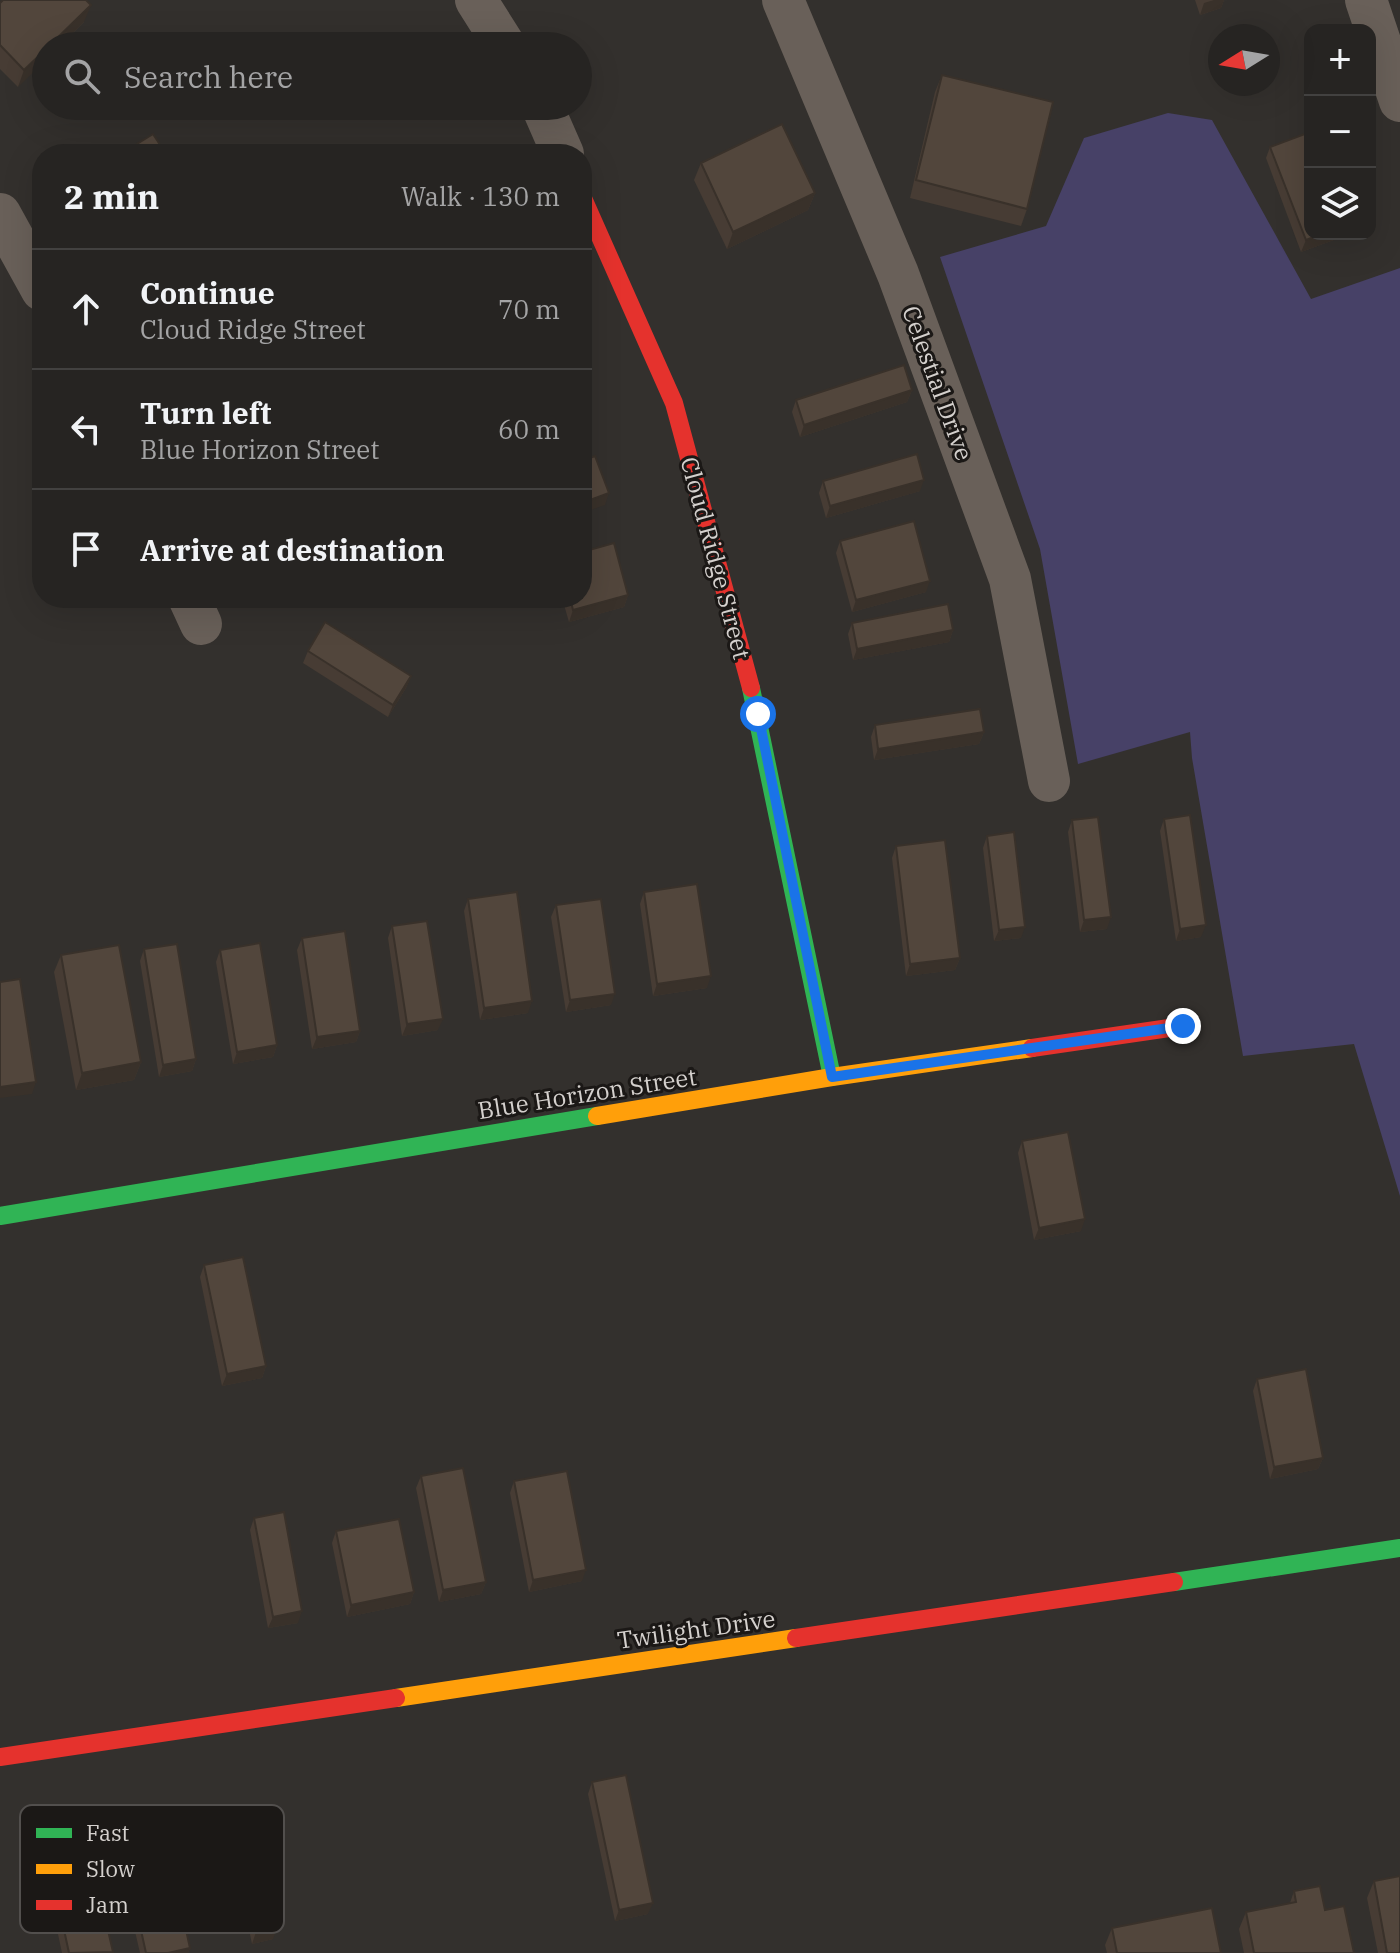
<!DOCTYPE html>
<html lang="en">
<head>
<meta charset="utf-8">
<style>
  body { margin:0; font-family:"IBM Plex Serif",serif; background:#32302f; color:#f1f3f6 }
  .controls { position:absolute; right:24px; top:24px; display:grid; overflow:hidden; border-radius:16px; box-shadow:0 8px 32px #0002 }
  .controls button { width:72px; height:72px; display:grid; place-items:center; padding:0; border:0; border-bottom:2px solid #424140; background:#262422; color:#f1f3f6; font:40px sans-serif }
  .compass { position:absolute; left:1208px; top:24px; width:72px; height:72px; border-radius:50%; background:#262422; box-shadow:0 8px 32px #0002; rotate:259deg }
  .stop { position:absolute; width:24px; height:24px; margin:-18px; border:6px solid #1a73e8; border-radius:50%; background:#fff }
  .stop.end { background:#1a73e8; border-color:#fff; box-shadow:0 2px 8px #0008 }
  .list { margin:0; padding:0; list-style:none }
  h2 { display:flex; justify-content:space-between; align-items:center; height:104px; margin:0; padding:0 32px; font-size:34px }
  h2 small { font-size:26px; font-weight:400; color:#a4a4a5 }
  .list li { display:grid; grid-template-columns:52px 1fr auto; gap:24px; align-items:center; box-sizing:border-box; height:120px; padding:0 32px; border-top:2px solid #424140 }
  .list b { display:block; font-size:30px; white-space:nowrap }
  .list p { margin:0; font-size:26px; white-space:nowrap; color:#a4a4a5 }
  .list em { font-size:26px; font-style:normal; color:#a4a4a5 }
  .icon { flex:none; width:44px; height:44px; fill:none; stroke:currentColor; stroke-width:2; stroke-linecap:round; stroke-linejoin:round }
  .map { position:relative; flex:none; width:1400px; height:1953px; overflow:hidden }
  .search { position:absolute; background:#262422; box-shadow:0 8px 32px #0002; left:32px; top:32px; width:560px; height:88px; display:flex; align-items:center; gap:20px; box-sizing:border-box; padding:0 28px; border-radius:44px; color:#a4a4a5; font-size:30px }
  .panel { position:absolute; background:#262422; box-shadow:0 8px 32px #0002; left:32px; top:144px; width:560px; height:464px; border-radius:32px }
  .map>svg:first-child { display:block }
  .green { fill:#474167 }
  .lines { fill:none; stroke-linecap:round; stroke-linejoin:round }
  .street { stroke:#696059; stroke-width:42 }
  .fast { stroke:#30b455; stroke-width:18 }
  .slow { stroke:#ff9f0a; stroke-width:18 }
  .jam { stroke:#e5322d; stroke-width:18 }
  .wall { fill:#473c34 }
  .shaded-wall { fill:#39312a }
  .building { fill:#52463c; stroke:#39312a; stroke-width:2 }
  .route { stroke:#1a73e8; stroke-width:10 }
  .labels { text-anchor:middle; dominant-baseline:central; stroke-width:6; stroke-linejoin:round; paint-order:stroke }
  .street-label { font-size:24px; fill:#d4d0cd; stroke:#1b1816 }
  .key { fill:#1b1816; stroke:#524f4d; stroke-width:2 }
  .key-label { font-size:22px; fill:#d4d0cd }
</style>
</head>
<body>
<div class="map">
<svg width="1400" height="1953" viewBox="0 0 1400 1953">
  <rect width="100%" height="100%" fill="#33302d"/>
  <!-- green -->
  <path class="green" d="M 1168,113 L 1212,120 L 1311,299 L 1400,268 L 1400,1196 L 1354,1044 L 1243,1056 L 1192,758 L 1190,732 L 1078,764 L 1040,549 L 940,257 L 1046,226 L 1084,138 Z"/>
  <g class="lines">
    <!-- street -->
    <g class="street">
      <path d="M 476,0 L 505,46"/>
      <path d="M 783,0 L 898,274 L 1010,579 L 1049,781"/>
      <path d="M 1366,0 L 1400,101"/>
      <path d="M 542,106 L 563,154"/>
      <path d="M 0,214 L 42,290"/>
      <path d="M 189,598 L 201,624"/>
    </g>
    <!-- fast -->
    <g class="fast">
      <path d="M 751,688 L 832,1077"/>
      <path d="M 0,1216 L 597,1116"/>
      <path d="M 1174,1582 L 1400,1548"/>
    </g>
    <!-- slow -->
    <g class="slow">
      <path d="M 597,1116 L 832,1077 L 1032,1048"/>
      <path d="M 396,1698 L 796,1638"/>
    </g>
    <!-- jam -->
    <g class="jam">
      <path d="M 582,196 L 674,403 L 751,688"/>
      <path d="M 1032,1048 L 1183,1026"/>
      <path d="M 796,1638 L 1174,1582"/>
      <path d="M 0,1757 L 396,1698"/>
    </g>
  </g>
  <!-- wall -->
  <g class="wall">
    <path d="M 1195,0 L 1224,0 L 1221,8 L 1200,15 Z"/>
    <path d="M 0,3 L 84,22 L 60,46 L 46,46 L 18,87 L 0,69 Z"/>
    <path d="M 942,75 L 1027,209 L 1021,226 L 910,198 L 935,92 Z"/>
    <path d="M 1270,147 L 1310,234 L 1343,234 L 1342,237 L 1301,252 L 1266,158 Z"/>
    <path d="M 701,163 L 815,193 L 808,210 L 727,249 L 694,180 Z"/>
    <path d="M 912,390 L 907,402 L 800,437 L 792,412 L 796,400 Z"/>
    <path d="M 823,481 L 920,491 L 826,518 L 819,493 Z"/>
    <path d="M 840,541 L 926,592 L 852,612 L 836,553 Z"/>
    <path d="M 628,595 L 624,607 L 569,622 L 562,598 Z"/>
    <path d="M 852,623 L 953,630 L 949,642 L 853,660 L 848,634 Z"/>
    <path d="M 308,651 L 411,676 L 406,688 L 388,717 L 303,663 Z"/>
    <path d="M 875,725 L 984,732 L 979,744 L 874,760 L 871,737 Z"/>
    <path d="M 1164,819 L 1201,937 L 1176,941 L 1160,831 Z"/>
    <path d="M 1072,820 L 1107,929 L 1080,932 L 1068,832 Z"/>
    <path d="M 987,836 L 1021,938 L 994,941 L 983,848 Z"/>
    <path d="M 896,846 L 960,958 L 955,970 L 906,976 L 892,858 Z"/>
    <path d="M 644,892 L 707,988 L 653,996 L 640,904 Z"/>
    <path d="M 468,899 L 528,1013 L 480,1020 L 464,911 Z"/>
    <path d="M 556,905 L 611,1005 L 566,1012 L 551,917 Z"/>
    <path d="M 392,926 L 438,1030 L 402,1036 L 388,938 Z"/>
    <path d="M 302,938 L 360,1031 L 356,1042 L 312,1049 L 297,950 Z"/>
    <path d="M 144,949 L 196,1059 L 192,1071 L 159,1077 L 140,961 Z"/>
    <path d="M 220,950 L 277,1045 L 273,1057 L 233,1064 L 216,962 Z"/>
    <path d="M 61,955 L 141,1062 L 134,1080 L 76,1090 L 54,972 Z"/>
    <path d="M 1022,1141 L 1081,1231 L 1034,1240 L 1018,1153 Z"/>
    <path d="M 204,1265 L 266,1366 L 262,1378 L 222,1386 L 200,1277 Z"/>
    <path d="M 1257,1379 L 1323,1458 L 1318,1469 L 1270,1479 L 1253,1391 Z"/>
    <path d="M 421,1476 L 486,1582 L 481,1594 L 439,1602 L 416,1488 Z"/>
    <path d="M 514,1481 L 582,1581 L 529,1592 L 510,1493 Z"/>
    <path d="M 254,1518 L 298,1623 L 268,1628 L 250,1530 Z"/>
    <path d="M 336,1531 L 414,1592 L 410,1604 L 347,1617 L 332,1543 Z"/>
    <path d="M 592,1782 L 648,1914 L 615,1921 L 588,1794 Z"/>
    <path d="M 236,1835 L 273,1939 L 252,1944 L 232,1847 Z"/>
    <path d="M 125,1858 L 190,1948 L 188,1953 L 140,1953 L 121,1870 Z"/>
    <path d="M 50,1865 L 113,1952 L 112,1953 L 62,1953 L 46,1877 Z"/>
    <path d="M 1374,1881 L 1400,1953 L 1378,1953 L 1367,1898 Z"/>
    <path d="M 1294,1891 L 1325,1910 L 1354,1953 L 1244,1953 L 1239,1929 L 1246,1912 L 1290,1903 Z"/>
    <path d="M 1112,1928 L 1221,1953 L 1107,1953 L 1105,1945 Z"/>
  </g>
  <!-- shaded-wall -->
  <g class="shaded-wall">
    <path d="M 1214,0 L 1224,0 L 1221,8 L 1200,15 L 1204,3 Z"/>
    <path d="M 91,5 L 84,22 L 60,46 L 49,46 Z"/>
    <path d="M 46,49 L 46,60 L 18,87 L 24,70 Z"/>
    <path d="M 815,193 L 808,210 L 727,249 L 733,232 Z"/>
    <path d="M 1322,234 L 1343,234 L 1342,237 L 1301,252 L 1306,240 Z"/>
    <path d="M 912,390 L 907,402 L 800,437 L 804,425 Z"/>
    <path d="M 924,480 L 920,491 L 826,518 L 830,506 Z"/>
    <path d="M 609,493 L 605,505 L 582,513 L 582,503 Z"/>
    <path d="M 930,581 L 926,592 L 852,612 L 856,600 Z"/>
    <path d="M 628,595 L 624,607 L 569,622 L 573,610 Z"/>
    <path d="M 953,630 L 949,642 L 853,660 L 857,649 Z"/>
    <path d="M 411,676 L 406,688 L 388,717 L 393,705 Z"/>
    <path d="M 984,732 L 979,744 L 874,760 L 878,749 Z"/>
    <path d="M 1111,917 L 1107,929 L 1080,932 L 1084,920 Z"/>
    <path d="M 1206,925 L 1201,937 L 1176,941 L 1180,929 Z"/>
    <path d="M 1025,927 L 1021,938 L 994,941 L 999,930 Z"/>
    <path d="M 960,958 L 955,970 L 906,976 L 910,964 Z"/>
    <path d="M 711,976 L 707,988 L 653,996 L 657,984 Z"/>
    <path d="M 615,994 L 611,1005 L 566,1012 L 570,1000 Z"/>
    <path d="M 532,1001 L 528,1013 L 480,1020 L 484,1008 Z"/>
    <path d="M 443,1019 L 438,1030 L 402,1036 L 407,1024 Z"/>
    <path d="M 360,1031 L 356,1042 L 312,1049 L 317,1037 Z"/>
    <path d="M 277,1045 L 273,1057 L 233,1064 L 237,1052 Z"/>
    <path d="M 196,1059 L 192,1071 L 159,1077 L 163,1065 Z"/>
    <path d="M 141,1062 L 134,1080 L 76,1090 L 82,1073 Z"/>
    <path d="M 36,1082 L 32,1094 L 0,1098 L 0,1087 Z"/>
    <path d="M 1085,1219 L 1081,1231 L 1034,1240 L 1039,1228 Z"/>
    <path d="M 266,1366 L 262,1378 L 222,1386 L 227,1374 Z"/>
    <path d="M 1323,1458 L 1318,1469 L 1270,1479 L 1274,1467 Z"/>
    <path d="M 586,1570 L 582,1581 L 529,1592 L 533,1580 Z"/>
    <path d="M 486,1582 L 481,1594 L 439,1602 L 443,1590 Z"/>
    <path d="M 414,1592 L 410,1604 L 347,1617 L 351,1605 Z"/>
    <path d="M 302,1611 L 298,1623 L 268,1628 L 273,1617 Z"/>
    <path d="M 653,1903 L 648,1914 L 615,1921 L 619,1910 Z"/>
    <path d="M 277,1928 L 273,1939 L 252,1944 L 256,1932 Z"/>
    <path d="M 190,1948 L 188,1953 L 168,1953 Z"/>
  </g>
  <!-- building -->
  <g class="building">
    <path d="M 3,0 L 86,0 L 91,5 L 49,46 L 46,46 L 46,49 L 24,70 L 0,45 L 0,3 Z"/>
    <path d="M 942,75 L 1053,102 L 1027,209 L 916,180 Z"/>
    <path d="M 782,124 L 815,193 L 733,232 L 701,163 Z"/>
    <path d="M 1310,132 L 1310,234 L 1322,234 L 1306,240 L 1270,147 Z"/>
    <path d="M 153,134 L 166,154 L 121,154 Z"/>
    <path d="M 904,365 L 912,390 L 804,425 L 796,400 Z"/>
    <path d="M 917,454 L 924,480 L 830,506 L 823,481 Z"/>
    <path d="M 595,456 L 609,493 L 582,503 L 582,461 Z"/>
    <path d="M 914,521 L 930,581 L 856,600 L 840,541 Z"/>
    <path d="M 614,543 L 628,595 L 573,610 L 570,598 L 582,598 L 582,552 Z"/>
    <path d="M 948,604 L 953,630 L 857,649 L 852,623 Z"/>
    <path d="M 325,622 L 411,676 L 393,705 L 308,651 Z"/>
    <path d="M 980,709 L 984,732 L 878,749 L 875,725 Z"/>
    <path d="M 1190,815 L 1206,925 L 1180,929 L 1164,819 Z"/>
    <path d="M 1098,817 L 1111,917 L 1084,920 L 1072,820 Z"/>
    <path d="M 1014,832 L 1025,927 L 999,930 L 987,836 Z"/>
    <path d="M 945,840 L 960,958 L 910,964 L 896,846 Z"/>
    <path d="M 697,884 L 711,976 L 657,984 L 644,892 Z"/>
    <path d="M 517,892 L 532,1001 L 484,1008 L 468,899 Z"/>
    <path d="M 601,899 L 615,994 L 570,1000 L 556,905 Z"/>
    <path d="M 427,921 L 443,1019 L 407,1024 L 392,926 Z"/>
    <path d="M 345,931 L 360,1031 L 317,1037 L 302,938 Z"/>
    <path d="M 260,943 L 277,1045 L 237,1052 L 220,950 Z"/>
    <path d="M 177,944 L 196,1059 L 163,1065 L 144,949 Z"/>
    <path d="M 119,945 L 141,1062 L 82,1073 L 61,955 Z"/>
    <path d="M 20,979 L 36,1082 L 0,1087 L 0,982 Z"/>
    <path d="M 1068,1132 L 1085,1219 L 1039,1228 L 1022,1141 Z"/>
    <path d="M 243,1257 L 266,1366 L 227,1374 L 204,1265 Z"/>
    <path d="M 1306,1369 L 1323,1458 L 1274,1467 L 1257,1379 Z"/>
    <path d="M 463,1468 L 486,1582 L 443,1590 L 421,1476 Z"/>
    <path d="M 567,1471 L 586,1570 L 533,1580 L 514,1481 Z"/>
    <path d="M 284,1512 L 302,1611 L 273,1617 L 254,1518 Z"/>
    <path d="M 399,1519 L 414,1592 L 351,1605 L 336,1531 Z"/>
    <path d="M 626,1775 L 653,1903 L 619,1910 L 592,1782 Z"/>
    <path d="M 168,1848 L 190,1948 L 168,1953 L 146,1953 L 125,1858 Z"/>
    <path d="M 91,1856 L 113,1952 L 69,1953 L 50,1865 Z"/>
    <path d="M 1400,1876 L 1400,1953 L 1387,1953 L 1374,1881 Z"/>
    <path d="M 1320,1886 L 1325,1910 L 1344,1906 L 1354,1953 L 1254,1953 L 1246,1912 L 1296,1902 L 1294,1891 Z"/>
    <path d="M 1212,1908 L 1221,1953 L 1117,1953 L 1112,1928 Z"/>
  </g>
  <g class="lines">
    <!-- route -->
    <path class="route" d="M 758,714 L 832,1077 L 1183,1026"/>
  </g>
  <g class="labels">
    <!-- street labels -->
    <g class="street-label">
      <text transform="translate(938 383) rotate(70)">Celestial Drive</text>
      <text transform="translate(716 558) rotate(75)">Cloud Ridge Street</text>
      <text transform="translate(587 1093) rotate(-9)">Blue Horizon Street</text>
      <text transform="translate(696 1629) rotate(-8)">Twilight Drive</text>
    </g>
  </g>
  <!-- legend -->
  <rect x="20" y="1805" width="264" height="128" rx="12" class="key"/>
  <rect x="36" y="1828" width="36" height="10" fill="#30b455"/>
  <rect x="36" y="1864" width="36" height="10" fill="#ff9f0a"/>
  <rect x="36" y="1900" width="36" height="10" fill="#e5322d"/>
  <g class="key-label">
    <text x="86" y="1841">Fast</text>
    <text x="86" y="1877">Slow</text>
    <text x="86" y="1913">Jam</text>
  </g>
</svg>
<div class="controls">
<button>+</button>
<button>−</button>
<button><svg class="icon" aria-label="layers" viewBox="0 0 24 24"><path d="M12 4l9 5-9 5-9-5zM3 14l9 5 9-5"/></svg></button>
</div>
<svg class="compass" viewBox="-18 -18 36 36"><path d="M0-13l5 13h-10z" fill="#e53935"/><path d="M0 13l5-13h-10z" fill="#a4a4a5"/></svg>
<div class="stop" style="left:758px;top:714px"></div>
<div class="stop end" style="left:1183px;top:1026px"></div>
<div class="search"><svg class="icon" aria-label="search" viewBox="0 0 24 24"><circle cx="10" cy="10" r="6"/><path d="M15 15l6 6"/></svg>Search here</div>
<section class="panel">
<h2>2 min<small>Walk · 130 m</small></h2>
<ul class="list">
<li><svg class="icon" aria-label="ahead" viewBox="0 0 24 24"><path d="M12 20V5M6 11l6-6 6 6"/></svg><div><b>Continue</b><p>Cloud Ridge Street</p></div><em>70 m</em></li>
<li><svg class="icon" aria-label="left" viewBox="0 0 24 24"><path d="M17 20v-9H6M10 6l-5 5 5 5"/></svg><div><b>Turn left</b><p>Blue Horizon Street</p></div><em>60 m</em></li>
<li><svg class="icon" aria-label="arrive" viewBox="0 0 24 24"><path d="M6 21V4h12l-3 4 3 4H6"/></svg><div><b>Arrive at destination</b></div></li>
</ul>
</section>
</div>
</body>
</html>
